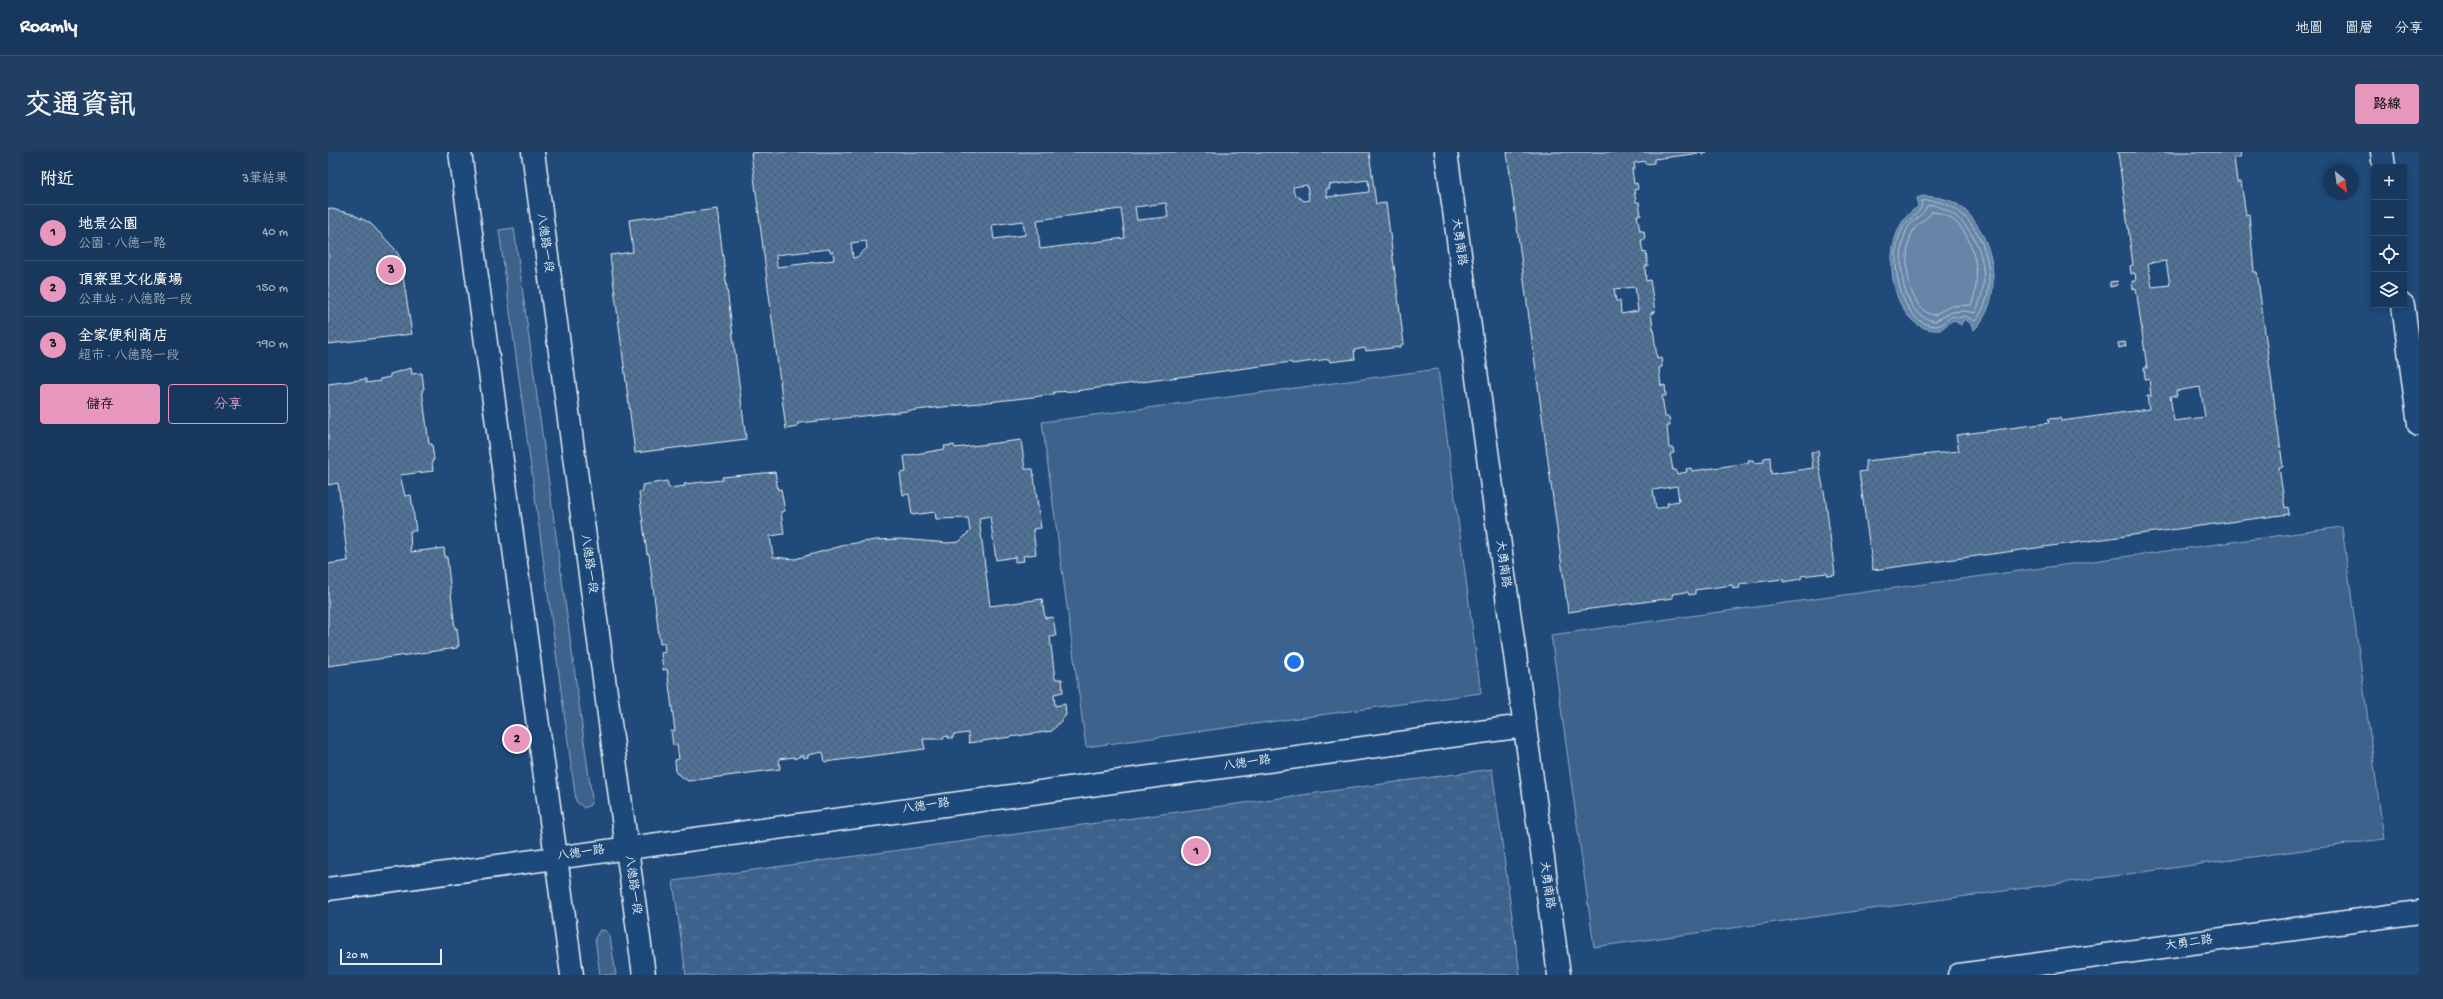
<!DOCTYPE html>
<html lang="zh-TW">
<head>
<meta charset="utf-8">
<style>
  body { margin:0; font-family:"Gochi Hand","LXGW WenKai TC",sans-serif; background:#203f62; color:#f1f3f6 }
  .controls { position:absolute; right:12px; top:12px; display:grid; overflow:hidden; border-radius:4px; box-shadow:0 2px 6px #0003 }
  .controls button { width:36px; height:36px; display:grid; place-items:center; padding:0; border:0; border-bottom:1px solid #365272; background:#17385c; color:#f1f3f6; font:20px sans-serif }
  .compass { position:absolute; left:1995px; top:12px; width:36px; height:36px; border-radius:50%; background:#17385c; box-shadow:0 2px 6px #0003; rotate:151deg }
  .scale { position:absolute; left:12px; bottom:10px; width:102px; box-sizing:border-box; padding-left:4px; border:2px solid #e8f1f8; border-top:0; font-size:11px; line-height:14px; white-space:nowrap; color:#e8f1f8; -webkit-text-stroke:3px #1f4a7a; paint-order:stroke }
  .you { position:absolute; left:966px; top:510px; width:14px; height:14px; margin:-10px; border:3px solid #fff; border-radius:50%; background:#1a73e8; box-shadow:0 0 0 6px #1a73e833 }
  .badge { display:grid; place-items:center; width:26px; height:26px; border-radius:50%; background:#e797bd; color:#111; font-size:13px; font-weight:700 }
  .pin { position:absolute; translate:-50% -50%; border:2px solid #fff; box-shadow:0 1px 4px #0006 }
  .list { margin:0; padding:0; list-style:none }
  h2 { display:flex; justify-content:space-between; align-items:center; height:52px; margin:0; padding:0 16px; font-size:17px }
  h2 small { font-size:13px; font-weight:400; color:#9eacbb }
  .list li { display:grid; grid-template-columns:26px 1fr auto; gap:12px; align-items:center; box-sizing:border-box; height:56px; padding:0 16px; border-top:1px solid #365272 }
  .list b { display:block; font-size:15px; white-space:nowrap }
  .list p { margin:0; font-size:13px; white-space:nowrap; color:#9eacbb }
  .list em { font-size:13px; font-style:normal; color:#9eacbb }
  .actions { display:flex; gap:8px; padding:12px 16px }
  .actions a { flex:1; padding:9px 0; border:1px solid #e797bd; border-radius:4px; text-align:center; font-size:14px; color:#e797bd }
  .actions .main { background:#e797bd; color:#111 }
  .icon { flex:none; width:22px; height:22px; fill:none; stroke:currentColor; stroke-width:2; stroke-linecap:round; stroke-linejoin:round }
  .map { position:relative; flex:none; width:2091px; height:823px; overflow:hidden; border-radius:4px }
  header { display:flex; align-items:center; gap:24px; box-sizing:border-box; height:56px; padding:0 20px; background:#17385c; border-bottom:1px solid #365272 }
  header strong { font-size:19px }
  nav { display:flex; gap:22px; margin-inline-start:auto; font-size:14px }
  .intro { display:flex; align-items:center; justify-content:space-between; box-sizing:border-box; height:96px; padding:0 24px }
  h1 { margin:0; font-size:28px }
  .button { padding:10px 18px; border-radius:4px; background:#e797bd; color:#111; font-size:14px; font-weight:700 }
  main { display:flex; gap:24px; padding:0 24px }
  aside { flex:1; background:#17385c; border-radius:4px; box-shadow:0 2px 6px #0003 }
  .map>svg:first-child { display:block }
  .grass { fill:#3c628c; stroke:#92aac2 }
  .park { fill:url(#park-tufts); stroke:#92aac2 }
  .water { fill:#6685a7; stroke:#9ab0c7 }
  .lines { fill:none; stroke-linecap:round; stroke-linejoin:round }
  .shore { stroke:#b4c6d8; stroke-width:1 }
  .building { fill:url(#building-cross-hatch); stroke:#e8f1f8; fill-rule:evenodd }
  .street-casing { stroke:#e8f1f8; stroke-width:25 }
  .secondary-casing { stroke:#e8f1f8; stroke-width:25 }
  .primary-casing { stroke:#e8f1f8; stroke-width:25 }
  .street { stroke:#1f4a7a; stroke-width:22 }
  .secondary { stroke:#1f4a7a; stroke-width:22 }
  .primary { stroke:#1f4a7a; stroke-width:22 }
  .labels { text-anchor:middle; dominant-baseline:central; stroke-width:3; stroke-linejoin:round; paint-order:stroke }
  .street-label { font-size:12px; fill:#e8f1f8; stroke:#1f4a7a }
</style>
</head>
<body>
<header>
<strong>Roamly</strong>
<nav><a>地圖</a><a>圖層</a><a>分享</a></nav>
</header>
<div class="intro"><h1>交通資訊</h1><a class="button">路線</a></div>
<main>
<aside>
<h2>附近<small>3筆結果</small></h2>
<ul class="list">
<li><span class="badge">1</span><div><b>地景公園</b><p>公園 · 八德一路</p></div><em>40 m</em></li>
<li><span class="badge">2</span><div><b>頂寮里文化廣場</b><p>公車站 · 八德路一段</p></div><em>150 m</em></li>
<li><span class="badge">3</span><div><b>全家便利商店</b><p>超市 · 八德路一段</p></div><em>190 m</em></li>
</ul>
<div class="actions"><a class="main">儲存</a><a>分享</a></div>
</aside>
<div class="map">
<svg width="2091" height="823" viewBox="0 0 2091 823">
  <defs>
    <pattern id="park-tufts" width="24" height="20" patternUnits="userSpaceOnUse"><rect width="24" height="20" fill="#3c628c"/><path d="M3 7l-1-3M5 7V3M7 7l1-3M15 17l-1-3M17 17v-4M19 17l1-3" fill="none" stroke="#58799d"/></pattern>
    <pattern id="building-cross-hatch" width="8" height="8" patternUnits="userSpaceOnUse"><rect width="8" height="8" fill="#517399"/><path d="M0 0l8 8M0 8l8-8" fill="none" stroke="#4c5e72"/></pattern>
  </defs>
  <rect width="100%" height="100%" fill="#1f4a7a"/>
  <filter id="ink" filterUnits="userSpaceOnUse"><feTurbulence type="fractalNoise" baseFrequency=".025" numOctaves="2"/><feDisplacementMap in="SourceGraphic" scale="8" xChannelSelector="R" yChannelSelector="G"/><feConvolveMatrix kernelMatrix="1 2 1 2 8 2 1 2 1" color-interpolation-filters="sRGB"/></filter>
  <g filter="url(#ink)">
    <!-- grass -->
    <g class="grass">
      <path d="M 186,76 L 264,647 L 262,653 L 256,656 L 248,649 L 171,78 Z"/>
      <path d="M 1110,217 L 1153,541 L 758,595 L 714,270 Z"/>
      <path d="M 2014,375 L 2056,687 L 1266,795 L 1223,483 Z"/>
      <path d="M 272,778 L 279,779 L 282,785 L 288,823 L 272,823 L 267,786 Z"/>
    </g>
    <!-- park -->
    <path class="park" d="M 1164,617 L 1192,823 L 358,823 L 345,729 Z"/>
    <!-- water -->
    <path class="water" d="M 1594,44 C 1608,45 1621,46 1632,54 C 1666,80 1679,146 1646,178 L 1642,171 L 1636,167 L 1633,173 L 1625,168 L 1612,178 C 1560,183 1546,79 1590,55 L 1589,46 Z"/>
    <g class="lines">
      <!-- shore -->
      <g class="shore">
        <path d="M 1594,49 C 1650,42 1681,130 1647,169 L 1637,164 L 1630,166 L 1625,164 C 1618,167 1616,174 1607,174 C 1573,173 1563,114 1570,89 C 1575,68 1581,71 1592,58 C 1594,55 1593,51 1594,49 Z"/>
        <path d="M 1606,53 C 1651,67 1667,121 1647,161 L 1637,159 L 1624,160 L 1607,169 C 1572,165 1568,105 1578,79 C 1583,68 1595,65 1599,54 Z"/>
        <path d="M 1604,60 C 1644,61 1657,124 1643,153 L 1621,154 L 1607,163 C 1578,160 1573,100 1585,79 C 1589,71 1599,68 1604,60 Z"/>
      </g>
    </g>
    <!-- building -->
    <g class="building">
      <path d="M 433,0 L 1041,0 L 1048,52 L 1058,51 L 1076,192 L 1073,192 L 1073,195 L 1038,199 L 1037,196 L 1026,198 L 1027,207 L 1002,210 L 1001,207 L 964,212 L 963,210 L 747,239 L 726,240 L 726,242 L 705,245 L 472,271 L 470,271 L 470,275 L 458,277 L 423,1 ZM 1040,28 L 1041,40 L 999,45 L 998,37 L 1002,37 L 1001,33 ZM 979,33 L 981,48 L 976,49 L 966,42 L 965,35 ZM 838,51 L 840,65 L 809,68 L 807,55 ZM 793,57 L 797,86 L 712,97 L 709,68 ZM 695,69 L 697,83 L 666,87 L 664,73 ZM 538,89 L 539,96 L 529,105 L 525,106 L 523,91 ZM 501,97 L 502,100 L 505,100 L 506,108 L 449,115 L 448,103 Z"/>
      <path d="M 1179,0 L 1379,0 L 1376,0 L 1375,4 L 1374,1 L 1326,7 L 1326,11 L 1317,12 L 1317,9 L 1306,11 L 1307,17 L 1304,17 L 1306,32 L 1309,31 L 1310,37 L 1306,38 L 1308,50 L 1311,50 L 1313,63 L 1309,63 L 1312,79 L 1316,79 L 1317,88 L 1313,88 L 1315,101 L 1318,100 L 1320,114 L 1317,114 L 1318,129 L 1322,128 L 1327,160 L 1323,161 L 1329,206 L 1333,205 L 1334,215 L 1331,216 L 1333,234 L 1337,233 L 1338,244 L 1334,244 L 1337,265 L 1341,265 L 1342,274 L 1339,274 L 1341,296 L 1345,296 L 1346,301 L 1342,302 L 1345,318 L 1348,318 L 1349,322 L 1359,320 L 1358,317 L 1363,316 L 1364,319 L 1421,311 L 1420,308 L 1425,308 L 1426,311 L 1436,310 L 1436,306 L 1442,305 L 1443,322 L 1485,316 L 1483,300 L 1490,299 L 1491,304 L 1489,304 L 1498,350 L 1507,423 L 1500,424 L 1499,421 L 1473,424 L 1473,427 L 1455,430 L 1455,427 L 1411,432 L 1412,436 L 1405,437 L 1404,433 L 1367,438 L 1367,442 L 1361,443 L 1360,440 L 1344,442 L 1345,446 L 1240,460 ZM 1307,135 L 1310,159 L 1293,162 L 1292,149 L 1288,149 L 1286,137 ZM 1349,334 L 1351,349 L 1339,351 L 1340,354 L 1328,357 L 1325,338 Z"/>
      <path d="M 1790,0 L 1912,0 L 1913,5 L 1906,6 L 1909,30 L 1913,30 L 1918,63 L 1921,62 L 1926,120 L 1929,120 L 1955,315 L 1951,315 L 1957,356 L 1960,355 L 1961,362 L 1545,418 L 1531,320 L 1538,319 L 1537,309 L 1631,299 L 1628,283 L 1721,271 L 1720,267 L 1732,266 L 1733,269 L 1821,257 L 1819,244 L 1823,244 L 1821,227 L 1817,228 L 1816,216 L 1819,216 L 1808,136 L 1805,137 L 1804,129 L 1808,129 L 1807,121 L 1803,122 L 1802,114 L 1805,113 ZM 1838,109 L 1842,133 L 1824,135 L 1820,111 ZM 1872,235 L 1877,265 L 1846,269 L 1842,244 L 1849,244 L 1848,239 Z"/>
      <path d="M 0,56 L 24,62 L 42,71 L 66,96 L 72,105 L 84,182 L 0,192 Z"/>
      <path d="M 389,57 L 418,287 L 307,301 L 282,103 L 305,100 L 301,68 Z"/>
      <path d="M 1789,129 L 1790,133 L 1782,135 L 1782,130 Z"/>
      <path d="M 1797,190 L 1798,194 L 1791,196 L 1790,191 Z"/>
      <path d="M 83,216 L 84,222 L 94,221 L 96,237 L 94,238 L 101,292 L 104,292 L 106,308 L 104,309 L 105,319 L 72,323 L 77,344 L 83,343 L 88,379 L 82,379 L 83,400 L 116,396 L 117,406 L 119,405 L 127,477 L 129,476 L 131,494 L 129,494 L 129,496 L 0,514 L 0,412 L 20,409 L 10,331 L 0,333 L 0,232 L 38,227 L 38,231 L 52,229 L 52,227 L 62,225 L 62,222 Z"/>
      <path d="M 693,288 L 697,317 L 705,317 L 713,376 L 705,377 L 708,402 L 695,404 L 696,409 L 687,410 L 687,405 L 668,408 L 662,364 L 651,366 L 662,454 L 714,447 L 717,466 L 725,465 L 728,484 L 722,485 L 727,527 L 734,527 L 735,540 L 726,542 L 727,554 L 737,552 L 738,563 L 724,579 L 641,591 L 640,581 L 625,583 L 625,586 L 620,586 L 620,584 L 615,585 L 616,587 L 595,587 L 597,597 L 497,610 L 495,600 L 480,603 L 480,605 L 476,606 L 475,603 L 466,607 L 466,605 L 451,607 L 452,617 L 360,629 L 348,621 L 347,608 L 351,607 L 349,592 L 345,593 L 343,579 L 347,579 L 339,517 L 335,518 L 333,501 L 337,500 L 336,491 L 332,492 L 321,402 L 319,402 L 311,340 L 315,340 L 314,333 L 339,329 L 341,336 L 357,334 L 356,332 L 395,328 L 394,325 L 447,320 L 450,338 L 453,337 L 457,359 L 453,360 L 456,382 L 442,384 L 445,405 L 467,407 L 521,392 L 548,388 L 572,387 L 620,391 L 631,390 L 642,379 L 640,366 L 608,367 L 607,360 L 584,363 L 581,342 L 575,343 L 572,321 L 578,320 L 576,304 L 617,297 L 616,294 L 626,293 L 627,296 Z"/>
    </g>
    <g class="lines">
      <!-- street casing -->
      <g class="street-casing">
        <g id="street">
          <path d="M 1118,0 L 1231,823"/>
          <path d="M 0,737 L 1196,574"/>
          <path d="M 1631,823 L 2091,760"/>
        </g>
      </g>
      <!-- secondary casing -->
      <g class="secondary-casing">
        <g id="secondary">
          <path d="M 132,0 L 244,823"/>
          <path d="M 205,0 L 316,823"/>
        </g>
      </g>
      <!-- primary casing -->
      <g class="primary-casing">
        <g id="primary">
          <path d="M 2054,0 L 2056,15"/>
          <path d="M 2075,153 L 2091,273"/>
        </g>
      </g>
      <!-- street -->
      <use href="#street" class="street"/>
      <!-- secondary -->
      <use href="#secondary" class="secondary"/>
      <!-- primary -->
      <use href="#primary" class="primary"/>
    </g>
  </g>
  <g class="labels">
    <!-- street labels -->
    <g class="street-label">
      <text transform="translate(1130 90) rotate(82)">大勇南路</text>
      <text transform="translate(216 91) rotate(82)">八德路一段</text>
      <text transform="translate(260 412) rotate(82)">八德路一段</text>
      <text transform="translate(1174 412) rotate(82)">大勇南路</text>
      <text transform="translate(919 612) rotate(-8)">八德一路</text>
      <text transform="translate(598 655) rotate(-8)">八德一路</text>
      <text transform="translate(253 702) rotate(-8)">八德一路</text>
      <text transform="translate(304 733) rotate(82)">八德路一段</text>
      <text transform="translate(1218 733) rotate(82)">大勇南路</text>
      <text transform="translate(1861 792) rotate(-8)">大勇二路</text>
    </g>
  </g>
</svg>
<div class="controls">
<button>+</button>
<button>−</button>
<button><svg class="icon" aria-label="locate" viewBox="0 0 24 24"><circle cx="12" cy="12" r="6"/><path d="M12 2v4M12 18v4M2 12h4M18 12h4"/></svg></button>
<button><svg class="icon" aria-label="layers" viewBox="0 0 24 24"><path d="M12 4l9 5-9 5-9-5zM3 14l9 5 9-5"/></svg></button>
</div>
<svg class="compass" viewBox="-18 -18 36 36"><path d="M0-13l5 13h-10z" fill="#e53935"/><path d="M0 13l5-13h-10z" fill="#9eacbb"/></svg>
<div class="scale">20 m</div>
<div class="you"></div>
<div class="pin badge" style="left:868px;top:699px">1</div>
<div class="pin badge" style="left:189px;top:587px">2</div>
<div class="pin badge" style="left:63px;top:118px">3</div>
</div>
</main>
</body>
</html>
